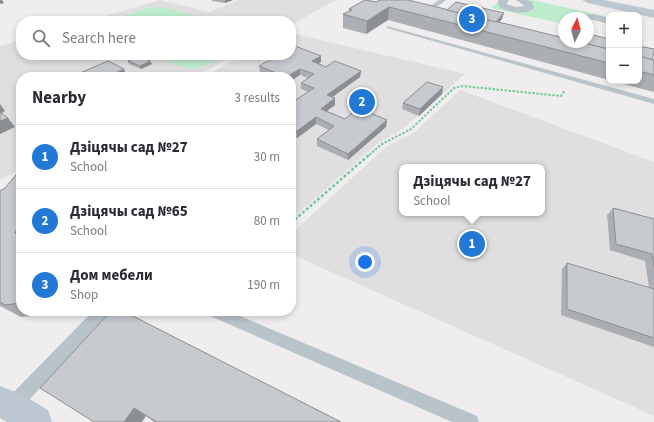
<!DOCTYPE html>
<html lang="en">
<head>
<meta charset="utf-8">
<style>
  body { margin:0; font-family:"Source Sans 3",sans-serif; background:#f7f7f7; color:#2b2b33 }
  .controls { position:absolute; right:12px; top:12px; display:grid; overflow:hidden; border-radius:8px; box-shadow:0 2px 6px #0003 }
  .controls button { width:36px; height:36px; display:grid; place-items:center; padding:0; border:0; border-bottom:1px solid #e1e1e2; background:#fff; color:#2b2b33; font:20px sans-serif }
  .compass { position:absolute; left:558px; top:12px; width:36px; height:36px; border-radius:50%; background:#fff; box-shadow:0 2px 6px #0003; rotate:6deg }
  .you { position:absolute; left:365px; top:262px; width:14px; height:14px; margin:-10px; border:3px solid #fff; border-radius:50%; background:#1a73e8; box-shadow:0 0 0 6px #1a73e833 }
  .badge { display:grid; place-items:center; width:26px; height:26px; border-radius:50%; background:#2279d5; color:#fff; font-size:13px; font-weight:700 }
  .pin { position:absolute; translate:-50% -50%; border:2px solid #fff; box-shadow:0 1px 4px #0006 }
  .popup { position:absolute; left:399px; top:164px; width:146px; height:52px; box-sizing:border-box; display:grid; place-content:center; border-radius:8px; background:#fff; filter:drop-shadow(0 1px 3px #0005); font-size:13px; white-space:nowrap; color:#7c7c81 }
  .popup b { font-size:15px; color:#2b2b33 }
  .popup::after { content:''; position:absolute; left:50%; top:100%; margin-left:-8px; border:8px solid transparent; border-top-color:#fff }
  .list { margin:0; padding:0; list-style:none }
  h2 { display:flex; justify-content:space-between; align-items:center; height:52px; margin:0; padding:0 16px; font-size:17px }
  h2 small { font-size:13px; font-weight:400; color:#7c7c81 }
  .list li { display:grid; grid-template-columns:26px 1fr auto; gap:12px; align-items:center; box-sizing:border-box; height:64px; padding:0 16px; border-top:1px solid #e1e1e2 }
  .list b { display:block; font-size:15px; white-space:nowrap }
  .list p { margin:0; font-size:13px; white-space:nowrap; color:#7c7c81 }
  .list em { font-size:13px; font-style:normal; color:#7c7c81 }
  .icon { flex:none; width:22px; height:22px; fill:none; stroke:currentColor; stroke-width:2; stroke-linecap:round; stroke-linejoin:round }
  .map { position:relative; flex:none; width:654px; height:422px; overflow:hidden }
  .search { position:absolute; background:#fff; box-shadow:0 2px 6px #0003; left:16px; top:16px; width:280px; height:44px; display:flex; align-items:center; gap:10px; box-sizing:border-box; padding:0 14px; border-radius:16px; color:#7c7c81; font-size:15px }
  .panel { position:absolute; background:#fff; box-shadow:0 2px 6px #0003; left:16px; top:72px; width:280px; height:244px; border-radius:16px }
  .map>svg:first-child { display:block }
  .education { fill:#e1dedf; fill-rule:evenodd }
  .green { fill:#bdeccd }
  .lines { fill:none; stroke-linecap:round; stroke-linejoin:round }
  .path-far1 { stroke:#77c89c; stroke-width:2; stroke-dasharray:2.5 1.5; stroke-linecap:butt }
  .path { stroke:#77c89c; stroke-width:2.5; stroke-dasharray:3 2; stroke-linecap:butt }
  .service { fill:#b9c3ca; fill-rule:evenodd }
  .pedestrian { fill:#b9c3ca; fill-rule:evenodd }
  .secondary { fill:#bcc7d1; fill-rule:evenodd }
  .wall { fill:#abafb3 }
  .shaded-wall { fill:#8b8e92 }
  .building { fill:#c7cbd0; stroke:#8b8e92 }
</style>
</head>
<body>
<div class="map">
<svg width="654" height="422" viewBox="0 0 654 422">
  <rect width="100%" height="100%" fill="#f0edee"/>
  <!-- education -->
  <g class="education">
    <path d="M 160,0 L 209,12 L 239,0 L 336,0 L 291,25 L 291,21 L 88,21 Z"/>
    <path d="M 291,33 L 465,74 L 404,128 L 377,144 L 295,216 L 291,214 L 291,77 L 202,77 L 245,55 L 291,55 Z"/>
    <path d="M 21,40 L 21,55 L 236,55 L 194,77 L 21,77 L 21,169 L 0,180 L 0,46 Z"/>
    <path d="M 460,90 L 654,162 L 654,416 L 291,254 L 291,234 L 386,147 L 415,132 ZM 402,167 L 542,167 L 542,213 L 402,213 Z"/>
  </g>
  <!-- green -->
  <g class="green">
    <path d="M 500,0 L 505,0 L 502,1 L 511,8 L 530,7 L 520,0 L 532,0 L 609,17 L 609,21 L 600,18 L 564,18 L 564,24 L 491,8 Z"/>
    <path d="M 160,7 L 173,9 L 208,21 L 111,21 L 147,8 Z"/>
    <path d="M 154,55 L 226,55 C 191,75 190,71 154,55 Z"/>
  </g>
  <g class="lines">
    <!-- path-far1 -->
    <path class="path-far1" d="M 369,155 L 382,144 L 411,129 L 454,88 L 463,86 L 561,96 L 565,90"/>
    <!-- path -->
    <path class="path" d="M 291,223 L 370,154"/>
    <!-- service -->
    <g class="service">
      <path d="M 439,0 L 446,0 L 424,16 L 420,16 L 420,14 Z"/>
      <path d="M 387,26 L 654,99 L 654,104 L 387,28 Z"/>
      <path d="M 93,311 L 109,311 L 107,315 L 19,411 L 13,413 L 7,411 L 5,405 L 7,399 Z"/>
      <path d="M 206,311 L 228,311 L 477,416 L 479,422 L 452,422 L 208,315 Z"/>
    </g>
    <!-- pedestrian -->
    <g class="pedestrian">
      <path d="M 498,0 L 509,0 L 506,4 L 516,7 L 525,6 L 516,0 L 527,0 L 532,2 L 534,8 C 526,16 509,12 499,7 Z"/>
      <path d="M 594,14 L 609,18 L 609,24 L 594,20 L 588,20 L 588,18 L 576,18 L 581,15 Z"/>
    </g>
    <!-- secondary -->
    <g class="secondary">
      <path d="M 582,0 L 604,0 L 654,10 L 654,18 L 588,3 Z"/>
      <path d="M 0,386 L 23,395 L 48,410 L 52,422 L 7,422 L 0,418 Z"/>
    </g>
  </g>
  <!-- wall -->
  <g class="wall">
    <path d="M 212,0 L 233,0 L 225,3 L 212,1 Z"/>
    <path d="M 376,2 L 447,10 L 502,19 L 499,22 L 588,44 L 609,39 L 609,80 L 388,20 L 366,34 L 343,28 L 343,14 L 349,11 L 349,9 Z"/>
    <path d="M 639,46 L 652,60 L 654,60 L 654,92 L 612,81 L 639,81 Z"/>
    <path d="M 128,61 L 150,61 L 152,64 L 141,69 L 129,64 Z"/>
    <path d="M 321,62 L 318,64 L 326,67 L 361,71 L 360,77 L 332,97 L 335,105 L 327,111 L 345,119 L 387,120 L 386,127 L 348,160 L 317,146 L 317,139 L 329,130 L 316,124 L 297,138 L 291,135 L 291,103 L 308,92 L 301,89 L 301,83 L 308,78 L 300,75 L 291,77 L 271,77 L 260,72 L 259,66 Z"/>
    <path d="M 442,94 L 419,116 L 402,109 L 403,103 Z"/>
    <path d="M 21,169 L 21,311 L 56,311 L 53,314 L 21,317 L 0,306 L 0,191 L 5,188 Z"/>
    <path d="M 613,208 L 654,219 L 654,347 L 561,315 L 562,269 L 567,263 L 649,288 L 645,261 L 610,250 L 607,215 Z"/>
    <path d="M 40,388 L 341,422 L 154,422 L 146,416 Z"/>
  </g>
  <!-- shaded-wall -->
  <g class="shaded-wall">
    <path d="M 0,0 L 2,0 L 4,3 L 0,4 Z"/>
    <path d="M 225,0 L 233,0 L 225,3 Z"/>
    <path d="M 389,7 L 388,20 L 366,34 L 367,21 Z"/>
    <path d="M 504,13 L 502,19 L 489,33 L 489,28 Z"/>
    <path d="M 321,56 L 321,62 L 312,68 L 312,61 Z"/>
    <path d="M 150,61 L 152,64 L 141,69 L 140,66 Z"/>
    <path d="M 124,69 L 127,77 L 107,77 Z"/>
    <path d="M 300,69 L 300,75 L 291,81 L 291,77 L 286,77 Z"/>
    <path d="M 361,71 L 360,77 L 327,101 L 327,95 Z"/>
    <path d="M 443,87 L 442,94 L 419,116 L 420,109 Z"/>
    <path d="M 335,98 L 335,105 L 321,115 L 321,109 Z"/>
    <path d="M 0,104 L 5,111 L 0,114 Z"/>
    <path d="M 316,117 L 316,124 L 297,138 L 297,131 Z"/>
    <path d="M 8,118 L 15,127 L 0,134 L 0,121 Z"/>
    <path d="M 387,120 L 386,127 L 348,160 L 348,154 Z"/>
    <path d="M 21,220 L 21,239 L 15,233 Z"/>
    <path d="M 49,311 L 56,311 L 53,314 Z"/>
    <path d="M 134,408 L 146,416 L 142,422 L 124,422 Z"/>
  </g>
  <!-- building -->
  <g class="building">
    <path d="M 365,0 L 376,2 L 380,0 L 408,0 L 564,38 L 564,42 L 580,42 L 609,49 L 609,63 L 389,7 L 367,21 L 343,14 L 352,10 L 349,9 Z"/>
    <path d="M 456,2 L 504,13 L 496,22 L 447,10 Z"/>
    <path d="M 593,35 L 609,39 L 609,49 L 588,44 Z"/>
    <path d="M 295,46 L 321,56 L 312,61 L 326,67 L 335,61 L 361,71 L 327,95 L 335,98 L 321,109 L 345,119 L 358,108 L 387,120 L 348,154 L 317,139 L 334,126 L 316,117 L 297,131 L 291,128 L 291,103 L 314,88 L 301,83 L 314,74 L 300,69 L 286,77 L 259,66 L 279,55 L 291,55 L 291,49 Z"/>
    <path d="M 639,46 L 654,49 L 654,53 L 652,60 L 639,56 Z"/>
    <path d="M 139,56 L 150,61 L 140,66 L 128,61 Z"/>
    <path d="M 639,56 L 654,60 L 654,75 L 639,71 Z"/>
    <path d="M 108,61 L 124,69 L 107,77 L 71,77 Z"/>
    <path d="M 427,82 L 443,87 L 420,109 L 403,103 Z"/>
    <path d="M 0,112 L 8,118 L 0,121 Z"/>
    <path d="M 21,169 L 21,220 L 15,233 L 21,236 L 21,303 L 5,305 L 0,302 L 0,191 L 5,188 Z"/>
    <path d="M 613,208 L 654,219 L 654,267 L 652,254 L 616,244 Z"/>
    <path d="M 567,263 L 654,289 L 654,338 L 567,309 Z"/>
    <path d="M 111,311 L 123,311 L 341,422 L 157,422 L 134,408 L 124,422 L 94,422 L 40,388 Z"/>
  </g>
</svg>
<div class="controls">
<button>+</button>
<button>−</button>
</div>
<svg class="compass" viewBox="-18 -18 36 36"><path d="M0-13l5 13h-10z" fill="#e53935"/><path d="M0 13l5-13h-10z" fill="#7c7c81"/></svg>
<div class="you"></div>
<div class="pin badge" style="left:472px;top:244px">1</div>
<div class="popup"><b>Дзіцячы сад №27</b>School</div>
<div class="pin badge" style="left:362px;top:102px">2</div>
<div class="pin badge" style="left:472px;top:19px">3</div>
<div class="search"><svg class="icon" aria-label="search" viewBox="0 0 24 24"><circle cx="10" cy="10" r="6"/><path d="M15 15l6 6"/></svg>Search here</div>
<section class="panel">
<h2>Nearby<small>3 results</small></h2>
<ul class="list">
<li><span class="badge">1</span><div><b>Дзіцячы сад №27</b><p>School</p></div><em>30 m</em></li>
<li><span class="badge">2</span><div><b>Дзіцячы сад №65</b><p>School</p></div><em>80 m</em></li>
<li><span class="badge">3</span><div><b>Дом мебели</b><p>Shop</p></div><em>190 m</em></li>
</ul>
</section>
</div>
</body>
</html>
